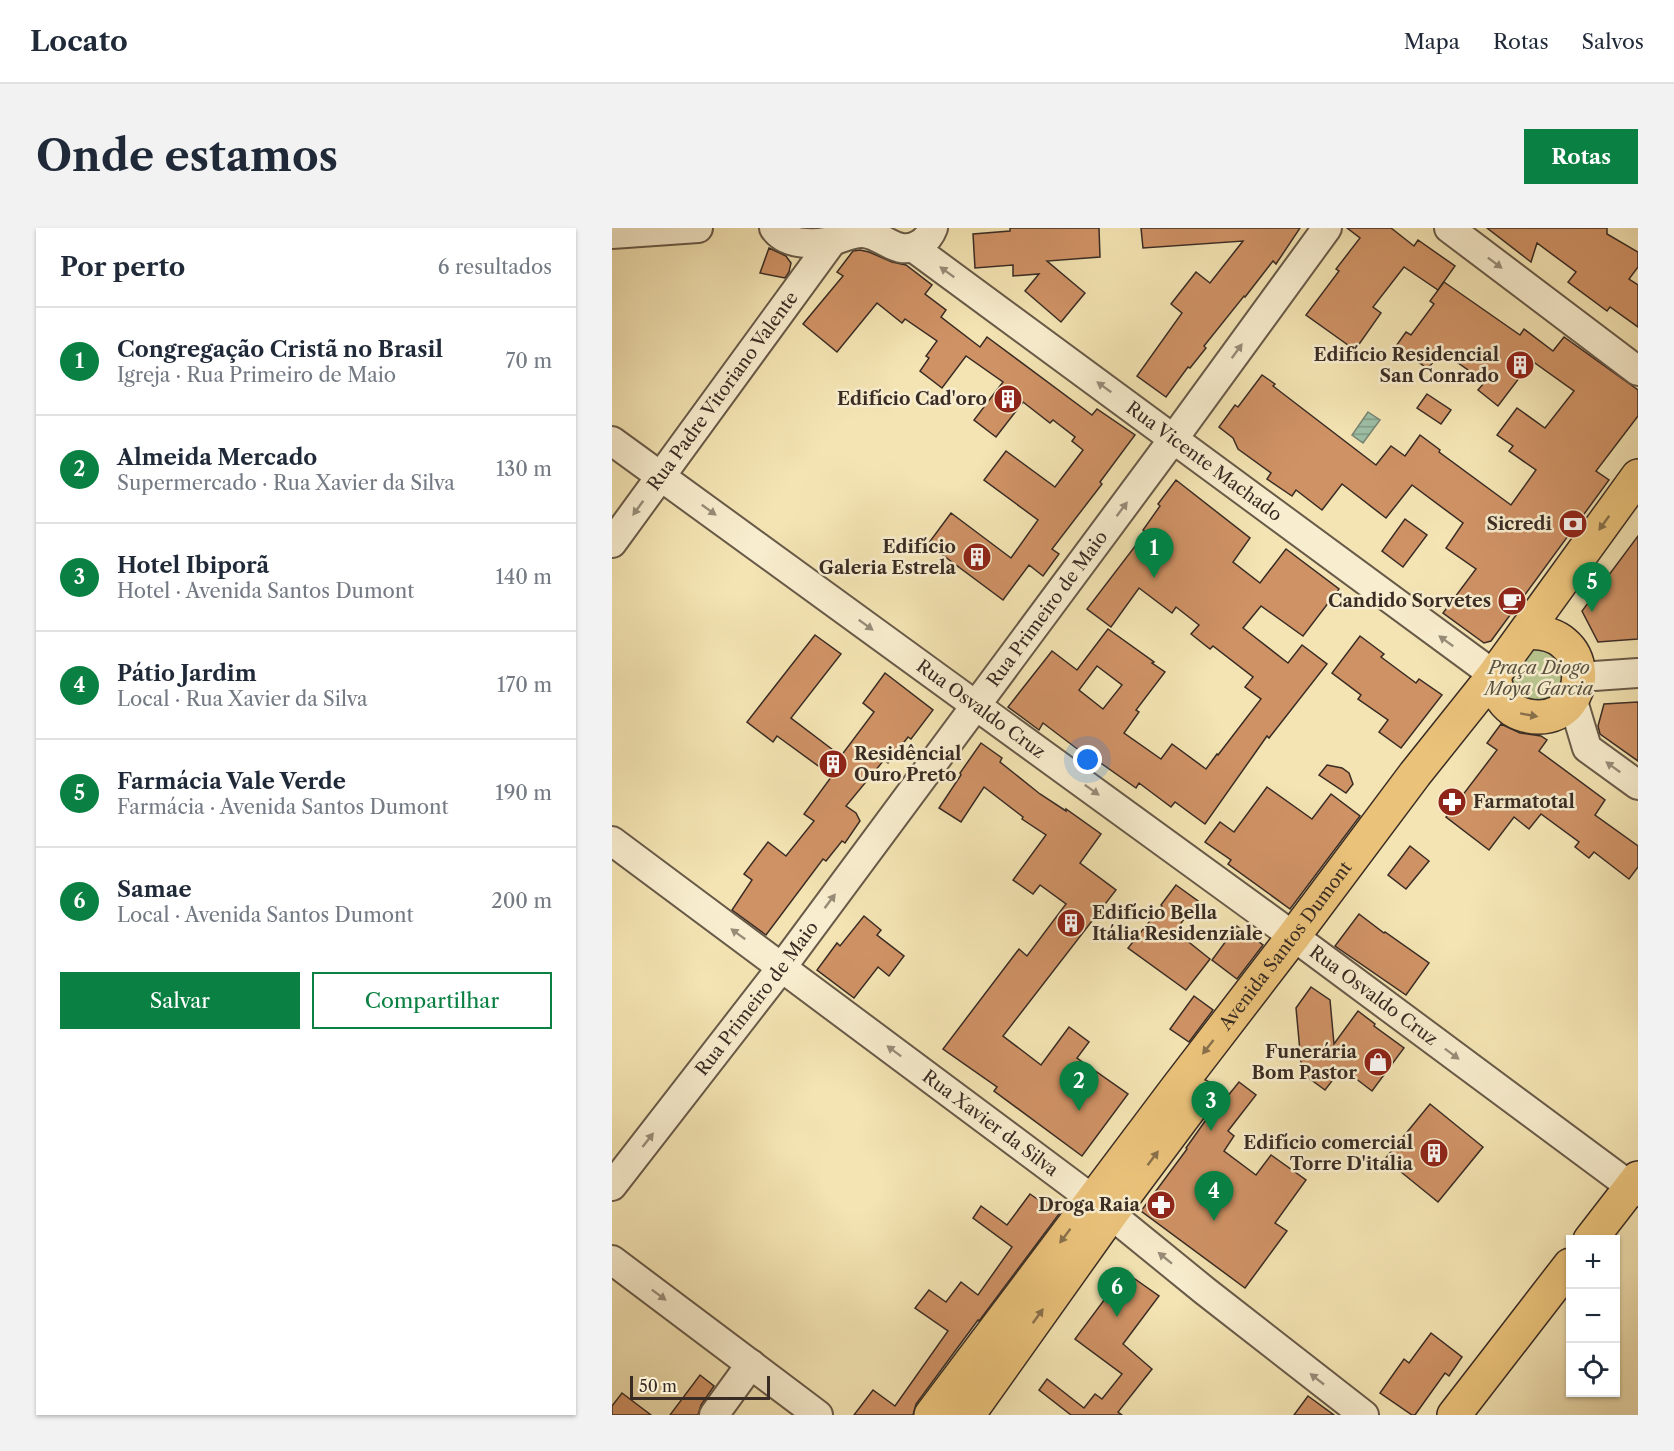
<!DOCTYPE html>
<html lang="pt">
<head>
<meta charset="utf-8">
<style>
  body { margin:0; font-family:"Libre Caslon Text",serif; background:#f2f2f3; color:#1f2937 }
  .controls { position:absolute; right:18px; bottom:18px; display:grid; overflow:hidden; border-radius:0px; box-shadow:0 2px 4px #0004 }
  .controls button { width:54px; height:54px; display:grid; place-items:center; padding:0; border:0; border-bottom:2px solid #e0e1e3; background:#fff; color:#1f2937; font:30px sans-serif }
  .scale { position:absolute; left:18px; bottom:15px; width:140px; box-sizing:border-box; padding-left:6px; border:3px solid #392c24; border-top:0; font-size:16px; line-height:21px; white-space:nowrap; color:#392c24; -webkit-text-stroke:4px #f8edce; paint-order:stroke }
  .you { position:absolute; left:476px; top:532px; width:21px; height:21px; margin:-15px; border:4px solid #fff; border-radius:50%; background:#1a73e8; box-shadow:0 0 0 9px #1a73e833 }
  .badge { display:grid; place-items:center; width:39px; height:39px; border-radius:50%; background:#0b8043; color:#fff; font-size:20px; font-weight:700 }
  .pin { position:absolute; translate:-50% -50px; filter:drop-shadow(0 2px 3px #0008) }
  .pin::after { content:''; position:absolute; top:32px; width:21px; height:18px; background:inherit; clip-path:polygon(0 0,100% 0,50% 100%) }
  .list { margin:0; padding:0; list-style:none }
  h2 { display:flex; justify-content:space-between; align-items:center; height:78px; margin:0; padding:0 24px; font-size:26px }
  h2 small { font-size:20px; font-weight:400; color:#747a83 }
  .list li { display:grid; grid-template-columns:39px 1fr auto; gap:18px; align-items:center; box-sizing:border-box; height:108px; padding:0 24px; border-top:2px solid #e0e1e3 }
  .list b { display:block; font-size:22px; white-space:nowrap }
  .list p { margin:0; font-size:20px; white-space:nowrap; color:#747a83 }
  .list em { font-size:20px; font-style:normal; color:#747a83 }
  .actions { display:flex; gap:12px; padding:18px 24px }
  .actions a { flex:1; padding:14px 0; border:2px solid #0b8043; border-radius:0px; text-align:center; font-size:21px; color:#0b8043 }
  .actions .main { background:#0b8043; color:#fff }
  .icon { flex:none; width:33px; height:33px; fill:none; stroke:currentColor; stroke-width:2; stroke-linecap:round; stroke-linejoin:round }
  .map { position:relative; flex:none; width:1026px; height:1187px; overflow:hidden; border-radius:0px }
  header { display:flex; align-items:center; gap:36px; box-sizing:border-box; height:84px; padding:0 30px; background:#fff; border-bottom:2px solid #e0e1e3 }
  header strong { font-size:28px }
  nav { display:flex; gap:33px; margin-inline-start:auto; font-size:21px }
  .intro { display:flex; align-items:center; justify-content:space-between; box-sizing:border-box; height:144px; padding:0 36px }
  h1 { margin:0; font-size:42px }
  .button { padding:15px 27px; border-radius:0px; background:#0b8043; color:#fff; font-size:21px; font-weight:700 }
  main { display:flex; gap:36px; padding:0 36px }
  aside { flex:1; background:#fff; border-radius:0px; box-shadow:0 2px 4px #0004 }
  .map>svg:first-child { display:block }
  .park { fill:url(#park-tufts); stroke:#78785a; stroke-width:1.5 }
  .water { fill:url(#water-rules); stroke:#758472; stroke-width:1.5 }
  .building { fill:#cf9265; stroke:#392c24; stroke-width:1.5; fill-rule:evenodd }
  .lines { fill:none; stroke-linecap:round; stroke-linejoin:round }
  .minor-casing { stroke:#685a48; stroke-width:32 }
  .major-casing { stroke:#392c24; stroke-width:36 }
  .minor { stroke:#f8edce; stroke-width:28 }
  .major { stroke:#eac27a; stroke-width:33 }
  .oneway { fill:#988c79 }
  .oneway2 { fill:#89704b }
  .labels { text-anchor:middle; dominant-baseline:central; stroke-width:5; stroke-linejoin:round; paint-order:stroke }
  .poi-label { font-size:18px; font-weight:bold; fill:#392c24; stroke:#f8edce; text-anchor:end }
  .street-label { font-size:18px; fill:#392c24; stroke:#f8edce }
  .park-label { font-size:18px; font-style:italic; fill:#59523f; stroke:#f8edce }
</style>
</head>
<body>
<header>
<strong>Locato</strong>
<nav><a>Mapa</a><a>Rotas</a><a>Salvos</a></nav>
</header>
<div class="intro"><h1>Onde estamos</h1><a class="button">Rotas</a></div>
<main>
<aside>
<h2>Por perto<small>6 resultados</small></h2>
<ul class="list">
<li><span class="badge">1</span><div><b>Congregação Cristã no Brasil</b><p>Igreja · Rua Primeiro de Maio</p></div><em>70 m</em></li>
<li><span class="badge">2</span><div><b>Almeida Mercado</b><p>Supermercado · Rua Xavier da Silva</p></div><em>130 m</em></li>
<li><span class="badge">3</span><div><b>Hotel Ibiporã</b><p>Hotel · Avenida Santos Dumont</p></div><em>140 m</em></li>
<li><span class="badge">4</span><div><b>Pátio Jardim</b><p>Local · Rua Xavier da Silva</p></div><em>170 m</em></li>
<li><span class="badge">5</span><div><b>Farmácia Vale Verde</b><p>Farmácia · Avenida Santos Dumont</p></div><em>190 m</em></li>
<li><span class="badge">6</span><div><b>Samae</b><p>Local · Avenida Santos Dumont</p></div><em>200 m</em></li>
</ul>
<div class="actions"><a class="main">Salvar</a><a>Compartilhar</a></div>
</aside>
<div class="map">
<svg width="1026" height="1187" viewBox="0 0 1026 1187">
  <defs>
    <pattern id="park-tufts" width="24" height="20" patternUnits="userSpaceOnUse" patternTransform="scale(1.5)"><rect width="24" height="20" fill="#b8c58f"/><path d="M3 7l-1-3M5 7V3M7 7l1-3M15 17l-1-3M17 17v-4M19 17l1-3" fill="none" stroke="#9fa97b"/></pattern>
    <pattern id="water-rules" width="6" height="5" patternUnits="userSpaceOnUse" patternTransform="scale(1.5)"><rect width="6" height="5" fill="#9dbfa6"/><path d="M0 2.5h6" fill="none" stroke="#819b87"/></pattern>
  </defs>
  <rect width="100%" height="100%" fill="#f4e4b3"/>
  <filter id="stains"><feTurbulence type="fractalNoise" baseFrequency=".00333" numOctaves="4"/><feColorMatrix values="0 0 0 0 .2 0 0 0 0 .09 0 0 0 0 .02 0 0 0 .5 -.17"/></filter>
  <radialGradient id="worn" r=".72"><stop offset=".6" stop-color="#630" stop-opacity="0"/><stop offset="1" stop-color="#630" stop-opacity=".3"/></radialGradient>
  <!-- park -->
  <path class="park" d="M 929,419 L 948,427 L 958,455 L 930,481 L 898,461 L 897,440 L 910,424 Z"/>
  <!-- water -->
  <path class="water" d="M 756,184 L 768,192 L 751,215 L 740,207 Z"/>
  <!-- building -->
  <g class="building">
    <path d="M 398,0 L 487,0 L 488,29 L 435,33 L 473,65 L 449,94 L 413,63 L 427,46 L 401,48 L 401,37 L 363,40 L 361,6 L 398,3 Z"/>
    <path d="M 529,0 L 688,0 L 664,36 L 661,33 L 633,69 L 632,68 L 592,118 L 594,120 L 578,140 L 576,139 L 554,169 L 525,148 L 570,85 L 559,76 L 584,44 L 598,55 L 631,13 L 531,20 Z"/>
    <path d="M 735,0 L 779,0 L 802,18 L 806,12 L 843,38 L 826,62 L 792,39 L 761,79 L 769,85 L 743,122 L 694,87 L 727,43 L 724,41 L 748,10 Z"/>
    <path d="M 875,0 L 995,0 L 995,6 L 1026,24 L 1026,39 L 1017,51 L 1026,57 L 1026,99 L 998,79 L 995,83 L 956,54 L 964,44 L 925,15 L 919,34 Z"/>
    <path d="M 157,20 L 174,28 L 179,35 L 177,44 L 173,50 L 148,45 Z"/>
    <path d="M 248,22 L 257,24 L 280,34 L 294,37 L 320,57 L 313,66 L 334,82 L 329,89 L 368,119 L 375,109 L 480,187 L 485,181 L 523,207 L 488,254 L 490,256 L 440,321 L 447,326 L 431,348 L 417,337 L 391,372 L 316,316 L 339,285 L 399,330 L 426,292 L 372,252 L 394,223 L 443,259 L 471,222 L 460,213 L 463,209 L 441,192 L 438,195 L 411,174 L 384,209 L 362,192 L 391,154 L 354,128 L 330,160 L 308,143 L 317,130 L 314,128 L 325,113 L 293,91 L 290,95 L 265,75 L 225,124 L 191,96 L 231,48 L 225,44 L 241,23 Z"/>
    <path d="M 832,54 L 908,107 L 912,101 L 941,123 L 952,109 L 1026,162 L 1026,188 L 984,243 L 997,252 L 879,413 L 872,415 L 831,385 L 864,341 L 834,320 L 851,295 L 800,257 L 774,290 L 730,256 L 710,282 L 684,262 L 680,268 L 655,251 L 659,245 L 626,221 L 621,210 L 607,199 L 623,177 L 626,179 L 650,147 L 663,156 L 661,158 L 764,237 L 779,218 L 793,228 L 808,207 L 828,222 L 827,224 L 899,277 L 924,242 L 897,223 L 901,218 L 885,207 L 905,180 L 933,200 L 962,163 L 920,133 L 886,178 L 866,162 L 873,154 L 829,123 L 816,141 L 784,118 L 794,104 L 799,107 L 822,76 L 818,73 Z"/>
    <path d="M 815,166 L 839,182 L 829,196 L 805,180 Z"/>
    <path d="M 564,252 L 638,310 L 621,334 L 648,355 L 674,321 L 727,361 L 691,408 L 649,378 L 631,400 L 676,435 L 690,417 L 715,436 L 657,510 L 655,508 L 593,596 L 563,574 L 559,579 L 527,555 L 524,560 L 483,531 L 482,533 L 468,523 L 431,495 L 427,502 L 396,479 L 440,423 L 465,442 L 496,401 L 542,434 L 540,435 L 553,444 L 524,482 L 527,484 L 512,505 L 549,531 L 560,516 L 594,541 L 605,526 L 606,527 L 649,471 L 633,459 L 641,449 L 601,418 L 598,421 L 579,406 L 587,397 L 564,379 L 560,385 L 527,360 L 499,399 L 475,381 L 534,304 L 531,302 L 548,278 L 546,276 ZM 485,438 L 510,457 L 491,481 L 467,462 Z"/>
    <path d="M 793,291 L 815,307 L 791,339 L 770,323 Z"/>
    <path d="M 1026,308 L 1026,411 L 986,414 L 970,383 Z"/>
    <path d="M 203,407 L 229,426 L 179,490 L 229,528 L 262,484 L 251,475 L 273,445 L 321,482 L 299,511 L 296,509 L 276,535 L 272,532 L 234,578 L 244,585 L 248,593 L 233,615 L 230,613 L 214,633 L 211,631 L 154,707 L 120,682 L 140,652 L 132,646 L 156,614 L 174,628 L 202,593 L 192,586 L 220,548 L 165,508 L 161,514 L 135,494 Z"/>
    <path d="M 748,408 L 772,426 L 769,429 L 804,455 L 807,451 L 830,467 L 789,520 L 767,504 L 776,492 L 746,471 L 749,467 L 720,445 Z"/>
    <path d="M 1026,474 L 1026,533 L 988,506 L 986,498 L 992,476 Z"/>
    <path d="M 889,496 L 908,505 L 929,508 L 935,512 L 927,523 L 993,572 L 983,587 L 1026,618 L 1026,639 L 1017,651 L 982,624 L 977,630 L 963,619 L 967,614 L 929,586 L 917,601 L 902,589 L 877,622 L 834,589 L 885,522 L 875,515 Z"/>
    <path d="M 369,515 L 390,530 L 388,534 L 428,566 L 454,583 L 454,581 L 489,606 L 468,635 L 504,662 L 391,808 L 429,837 L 457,799 L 477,814 L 465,830 L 516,866 L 470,928 L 382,863 L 385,859 L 331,821 L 407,721 L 415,728 L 454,676 L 428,657 L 421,666 L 401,652 L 434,607 L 410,591 L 411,589 L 372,559 L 349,594 L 327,580 L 349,547 L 348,545 Z"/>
    <path d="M 715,537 L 730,540 L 737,545 L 741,556 L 734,565 L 707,547 Z"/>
    <path d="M 655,559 L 700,591 L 719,566 L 748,588 L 678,681 L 616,636 L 619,632 L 593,614 L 608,594 L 622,604 Z"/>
    <path d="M 798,618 L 817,633 L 794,661 L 776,647 Z"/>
    <path d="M 564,657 L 586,673 L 563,703 L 598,731 L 574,762 L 516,720 L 550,678 L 549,677 Z"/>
    <path d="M 747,686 L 772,705 L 773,704 L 817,735 L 794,767 L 723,718 Z"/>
    <path d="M 252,688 L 269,702 L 265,707 L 292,728 L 277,748 L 266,739 L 242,770 L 205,742 L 225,715 L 228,718 Z"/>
    <path d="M 625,698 L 651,717 L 625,751 L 600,732 Z"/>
    <path d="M 699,759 L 718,772 L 722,816 L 746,783 L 763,796 L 762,798 L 792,820 L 760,863 L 730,840 L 713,862 L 690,845 L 684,780 Z"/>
    <path d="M 582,768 L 601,782 L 577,814 L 558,801 Z"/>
    <path d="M 627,854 L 644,867 L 616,903 L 622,908 L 612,923 L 644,947 L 659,927 L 694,952 L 663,995 L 675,1003 L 633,1060 L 529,983 L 575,921 L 574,920 L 596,889 L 598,890 Z"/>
    <path d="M 818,876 L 871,919 L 826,974 L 773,931 Z"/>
    <path d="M 418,966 L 431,975 L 434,970 L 450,982 L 367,1093 L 366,1092 L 304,1176 L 301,1187 L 242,1187 L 261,1162 L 283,1178 L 336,1103 L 303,1080 L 317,1062 L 334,1074 L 349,1054 L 366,1067 L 400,1019 L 361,990 L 369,978 L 395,997 Z"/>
    <path d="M 513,1044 L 547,1068 L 511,1116 L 540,1141 L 506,1184 L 510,1187 L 459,1187 L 427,1162 L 435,1151 L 472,1180 L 483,1166 L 490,1171 L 510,1146 L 463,1111 Z"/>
    <path d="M 819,1105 L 850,1129 L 837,1148 L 833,1145 L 803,1187 L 800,1187 L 768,1165 L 792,1131 L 797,1135 Z"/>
    <path d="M 88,1147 L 102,1158 L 89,1177 L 86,1187 L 58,1187 Z"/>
    <path d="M 10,1165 L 39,1187 L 0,1187 L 0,1178 Z"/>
    <path d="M 696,1168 L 722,1187 L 682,1187 Z"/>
  </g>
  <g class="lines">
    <!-- minor casing -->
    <g class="minor-casing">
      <g id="minor">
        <path d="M 162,0 C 174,18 204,17 223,12 C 232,9 240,5 250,5 C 270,5 284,29 306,17 C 314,13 318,8 321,0"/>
        <path d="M 837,0 L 1026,143"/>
        <path d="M 0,6 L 86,0"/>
        <path id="s1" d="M 302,20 L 882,447"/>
        <path id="s2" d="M 0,213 L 696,719 L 1026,964"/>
        <path id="s3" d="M 0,315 L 221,12"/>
        <path d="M 968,449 L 1026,445"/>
        <path d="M 960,470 L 975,520 L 1026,557"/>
        <path id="s4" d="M 0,613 L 480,971 L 593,1063 L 752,1187"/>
        <path id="s5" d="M 0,958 L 170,739 L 562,210 L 715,0"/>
        <path d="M 0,1032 L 206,1187"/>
        <path d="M 102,1187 L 139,1136"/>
      </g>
    </g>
    <!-- major casing -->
    <g class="major-casing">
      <g id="major">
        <path d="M 882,447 C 883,461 889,473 901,482 C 909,487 918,489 927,489 C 982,488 982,398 913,405"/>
        <path d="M 978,1012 L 1026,950"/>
        <path id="s6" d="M 319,1187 L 565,860 L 681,709 L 803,546 L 882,447 L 1026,248"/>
        <path d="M 356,1187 L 499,986 L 587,868"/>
        <path d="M 842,1187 L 958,1037"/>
      </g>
    </g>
    <!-- minor -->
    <use href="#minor" class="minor"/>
    <!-- major -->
    <use href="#major" class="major"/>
  </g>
  <!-- one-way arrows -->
  <defs><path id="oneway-solid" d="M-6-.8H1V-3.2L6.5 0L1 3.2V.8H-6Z" transform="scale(1.5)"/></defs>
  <g class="oneway">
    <use href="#oneway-solid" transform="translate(883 35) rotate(37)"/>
    <use href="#oneway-solid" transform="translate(335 44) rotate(-144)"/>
    <use href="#oneway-solid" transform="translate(625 123) rotate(-54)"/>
    <use href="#oneway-solid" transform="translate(492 159) rotate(-144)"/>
    <use href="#oneway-solid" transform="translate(26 280) rotate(126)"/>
    <use href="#oneway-solid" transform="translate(510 281) rotate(-53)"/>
    <use href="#oneway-solid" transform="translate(97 282) rotate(36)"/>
    <use href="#oneway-solid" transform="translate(254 397) rotate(36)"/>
    <use href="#oneway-solid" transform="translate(834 413) rotate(-144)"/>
    <use href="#oneway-solid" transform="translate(1001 539) rotate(-144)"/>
    <use href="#oneway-solid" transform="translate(480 562) rotate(36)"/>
    <use href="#oneway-solid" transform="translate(218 673) rotate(-53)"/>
    <use href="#oneway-solid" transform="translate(126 706) rotate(-144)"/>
    <use href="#oneway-solid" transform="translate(282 823) rotate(-143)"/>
    <use href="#oneway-solid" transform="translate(840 826) rotate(37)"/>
    <use href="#oneway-solid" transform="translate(36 912) rotate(-52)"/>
    <use href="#oneway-solid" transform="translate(553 1030) rotate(-141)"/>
    <use href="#oneway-solid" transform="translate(47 1067) rotate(37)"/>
    <use href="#oneway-solid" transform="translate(705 1151) rotate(-142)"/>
  </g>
  <g class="oneway2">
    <use href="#oneway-solid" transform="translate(992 295) rotate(126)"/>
    <use href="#oneway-solid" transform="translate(917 487) rotate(10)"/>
    <use href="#oneway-solid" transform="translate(596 819) rotate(128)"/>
    <use href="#oneway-solid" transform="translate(541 930) rotate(-53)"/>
    <use href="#oneway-solid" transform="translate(453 1008) rotate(127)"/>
    <use href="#oneway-solid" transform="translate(426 1088) rotate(-54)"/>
  </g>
  <!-- icons -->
  <defs>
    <g id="building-disc" transform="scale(1.5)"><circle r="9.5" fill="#8f2418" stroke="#f8edce"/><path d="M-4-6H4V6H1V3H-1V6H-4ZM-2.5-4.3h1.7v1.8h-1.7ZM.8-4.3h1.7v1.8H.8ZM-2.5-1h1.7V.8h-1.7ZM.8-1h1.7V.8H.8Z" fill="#fff"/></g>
    <g id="bank-disc" transform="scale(1.5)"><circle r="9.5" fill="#8f2418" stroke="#f8edce"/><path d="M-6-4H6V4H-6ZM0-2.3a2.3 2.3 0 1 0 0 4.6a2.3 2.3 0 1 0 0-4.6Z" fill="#fff"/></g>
    <g id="cafe-disc" transform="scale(1.5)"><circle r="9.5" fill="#8f2418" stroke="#f8edce"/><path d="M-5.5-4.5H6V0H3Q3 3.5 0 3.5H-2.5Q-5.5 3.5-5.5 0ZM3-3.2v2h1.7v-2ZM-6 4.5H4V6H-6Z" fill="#fff"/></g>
    <g id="pharmacy-disc" transform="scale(1.5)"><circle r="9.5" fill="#8f2418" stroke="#f8edce"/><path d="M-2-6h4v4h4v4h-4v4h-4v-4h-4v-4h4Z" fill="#fff"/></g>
    <g id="shop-disc" transform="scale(1.5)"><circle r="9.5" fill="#8f2418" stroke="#f8edce"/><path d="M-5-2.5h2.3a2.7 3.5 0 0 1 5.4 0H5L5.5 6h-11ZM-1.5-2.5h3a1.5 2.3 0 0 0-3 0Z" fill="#fff"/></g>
  </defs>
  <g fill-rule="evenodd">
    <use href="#building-disc" x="908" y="137"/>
    <use href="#building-disc" x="396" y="171"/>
    <use href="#bank-disc" x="961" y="296"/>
    <use href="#building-disc" x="365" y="329"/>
    <use href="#cafe-disc" x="900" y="373"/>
    <use href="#building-disc" x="221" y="536"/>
    <use href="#pharmacy-disc" x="840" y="574"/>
    <use href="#building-disc" x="459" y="695"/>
    <use href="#shop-disc" x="766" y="834"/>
    <use href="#building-disc" x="822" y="925"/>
    <use href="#pharmacy-disc" x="549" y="977"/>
  </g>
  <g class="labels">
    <!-- poi labels -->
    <g class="poi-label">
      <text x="887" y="127">Edifício Residencial<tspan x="887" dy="21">San Conrado</tspan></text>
      <text x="375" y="171">Edifício Cad'oro</text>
      <text x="940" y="296">Sicredi</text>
      <text x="344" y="319">Edifício<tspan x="344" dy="21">Galeria Estrela</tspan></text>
      <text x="879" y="373">Candido Sorvetes</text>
      <text x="242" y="526" text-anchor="start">Residêncial<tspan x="242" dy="21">Ouro Preto</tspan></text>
      <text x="861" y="574" text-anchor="start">Farmatotal</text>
      <text x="480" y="685" text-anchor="start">Edifício Bella<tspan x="480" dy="21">Itália Residenziale</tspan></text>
      <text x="745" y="824">Funerária<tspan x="745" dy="21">Bom Pastor</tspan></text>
      <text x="801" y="915">Edifício comercial<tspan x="801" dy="21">Torre D'italia</tspan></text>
      <text x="528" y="977">Droga Raia</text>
    </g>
    <!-- street labels -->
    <g class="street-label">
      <text stroke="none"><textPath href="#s3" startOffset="188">Rua Padre Vitoriano Valente</textPath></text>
      <text stroke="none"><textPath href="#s1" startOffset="360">Rua Vicente Machado</textPath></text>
      <text stroke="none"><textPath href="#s5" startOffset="723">Rua Primeiro de Maio</textPath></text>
      <text stroke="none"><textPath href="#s2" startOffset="456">Rua Osvaldo Cruz</textPath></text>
      <text stroke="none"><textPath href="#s6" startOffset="588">Avenida Santos Dumont</textPath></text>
      <text stroke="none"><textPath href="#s2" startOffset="942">Rua Osvaldo Cruz</textPath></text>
      <text stroke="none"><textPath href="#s5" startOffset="237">Rua Primeiro de Maio</textPath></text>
      <text stroke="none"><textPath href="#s4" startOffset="472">Rua Xavier da Silva</textPath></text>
    </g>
    <!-- park labels -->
    <g class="park-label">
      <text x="927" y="440">Praça Diogo<tspan x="927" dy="21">Moya Garcia</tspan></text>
    </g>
  </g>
  <rect width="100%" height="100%" filter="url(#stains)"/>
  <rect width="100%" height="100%" fill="url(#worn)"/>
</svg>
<div class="controls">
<button>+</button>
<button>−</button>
<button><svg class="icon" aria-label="locate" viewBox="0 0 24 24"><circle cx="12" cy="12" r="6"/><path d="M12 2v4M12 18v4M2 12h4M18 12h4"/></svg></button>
</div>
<div class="scale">50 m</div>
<div class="you"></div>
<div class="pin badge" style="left:542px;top:350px">1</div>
<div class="pin badge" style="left:467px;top:883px">2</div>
<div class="pin badge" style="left:599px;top:903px">3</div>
<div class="pin badge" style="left:602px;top:993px">4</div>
<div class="pin badge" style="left:980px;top:384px">5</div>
<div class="pin badge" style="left:505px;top:1089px">6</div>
</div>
</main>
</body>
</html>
